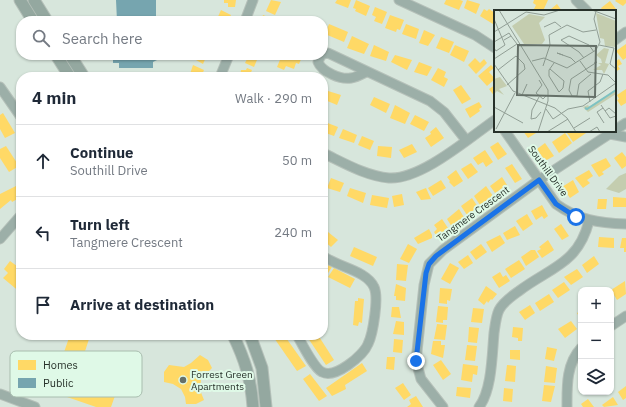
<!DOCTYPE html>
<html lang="en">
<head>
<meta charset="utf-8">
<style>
  body { margin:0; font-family:"IBM Plex Sans",sans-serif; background:#f6f6f7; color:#1f2937 }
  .controls { position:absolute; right:12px; bottom:12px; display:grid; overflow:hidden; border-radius:8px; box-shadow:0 1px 3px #0004 }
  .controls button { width:36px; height:36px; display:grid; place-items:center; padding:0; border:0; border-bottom:1px solid #e0e1e3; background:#fff; color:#1f2937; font:20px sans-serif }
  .stop { position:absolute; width:12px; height:12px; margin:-9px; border:3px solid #1a73e8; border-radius:50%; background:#fff }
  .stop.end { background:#1a73e8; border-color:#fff; box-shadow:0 1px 4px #0008 }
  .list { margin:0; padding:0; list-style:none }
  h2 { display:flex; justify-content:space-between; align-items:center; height:52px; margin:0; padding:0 16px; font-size:17px }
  h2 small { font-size:13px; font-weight:400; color:#747a83 }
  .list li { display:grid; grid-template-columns:26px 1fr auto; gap:12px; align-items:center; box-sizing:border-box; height:72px; padding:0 16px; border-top:1px solid #e0e1e3 }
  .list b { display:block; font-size:15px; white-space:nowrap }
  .list p { margin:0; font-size:13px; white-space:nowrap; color:#747a83 }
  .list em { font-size:13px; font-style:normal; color:#747a83 }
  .icon { flex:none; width:22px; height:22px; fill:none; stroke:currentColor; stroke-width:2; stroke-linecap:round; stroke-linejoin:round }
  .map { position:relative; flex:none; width:626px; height:407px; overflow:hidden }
  .search { position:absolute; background:#fff; box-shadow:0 1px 3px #0004; left:16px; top:16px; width:312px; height:44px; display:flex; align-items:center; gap:10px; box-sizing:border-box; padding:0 14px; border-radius:16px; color:#747a83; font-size:15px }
  .panel { position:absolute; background:#fff; box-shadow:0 1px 3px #0004; left:16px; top:72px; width:312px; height:268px; border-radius:16px }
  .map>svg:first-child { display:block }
  .green { fill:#c4cdaf }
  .homes { fill:#ffd966 }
  .public { fill:#76a5af }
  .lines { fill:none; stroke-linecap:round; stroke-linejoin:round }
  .minor-casing { stroke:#b5c0b9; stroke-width:11 }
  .major-casing { stroke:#b5c0b9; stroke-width:13 }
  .minor { stroke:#9cafa8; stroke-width:9 }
  .major { stroke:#94a8a0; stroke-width:11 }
  .route { stroke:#1a73e8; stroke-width:5 }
  .poi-dot { fill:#657068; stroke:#dff9e7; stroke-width:1.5 }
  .labels { text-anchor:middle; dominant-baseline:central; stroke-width:4; stroke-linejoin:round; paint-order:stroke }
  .street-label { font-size:10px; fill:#27312a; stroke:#dff9e7 }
  .poi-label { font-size:10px; fill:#27312a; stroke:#dff9e7; text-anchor:start }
  .inset-river { fill:none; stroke:#7dc2c2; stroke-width:2 }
  .inset-road { fill:none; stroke:#919e95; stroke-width:1 }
  .view { fill:#657068; fill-opacity:0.15; stroke:#657068; stroke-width:2 }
  .inset-edge { fill:none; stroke:#27312a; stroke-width:2 }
  .key { fill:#dff9e7; stroke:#a8bdae; stroke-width:1 }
  .key-label { font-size:11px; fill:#27312a }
</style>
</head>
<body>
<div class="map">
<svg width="626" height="407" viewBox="0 0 626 407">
  <rect width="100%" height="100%" fill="#d7e6dc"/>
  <!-- green -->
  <path class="green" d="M 626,173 L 626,189 L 619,193 L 606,189 L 619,176 Z"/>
  <!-- homes -->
  <g class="homes">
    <path d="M 224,0 L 236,0 L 235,7 L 228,7 L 228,3 L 224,3 Z"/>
    <path d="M 271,0 L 281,2 L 275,15 L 266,11 Z"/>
    <path d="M 337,0 L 351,0 L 348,8 L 335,3 Z"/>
    <path d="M 356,0 L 370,6 L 366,16 L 355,11 L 356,9 L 353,8 Z"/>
    <path d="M 446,0 L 460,0 L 463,1 L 459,10 L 444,4 Z"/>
    <path d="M 467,0 L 480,4 L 476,14 L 464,8 Z"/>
    <path d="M 534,0 L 548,0 L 543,11 L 537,11 L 534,9 L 536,5 L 533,3 Z"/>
    <path d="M 616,0 L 626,0 L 626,3 L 623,6 L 615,1 Z"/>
    <path d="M 610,1 L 616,9 L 603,11 L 601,8 Z"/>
    <path d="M 557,4 L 562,11 L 553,11 L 551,9 Z"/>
    <path d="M 375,7 L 387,12 L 382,24 L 374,21 L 376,17 L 372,15 Z"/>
    <path d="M 484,9 L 487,11 L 489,9 L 495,13 L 493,24 L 480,16 Z"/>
    <path d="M 221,10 L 231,15 L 228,21 L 216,21 Z"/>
    <path d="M 263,15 L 273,19 L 272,21 L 261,21 Z"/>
    <path d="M 390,15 L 404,20 L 400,30 L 397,29 L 396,32 L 385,28 Z"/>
    <path d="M 329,24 L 348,32 L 344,42 L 325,34 Z"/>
    <path d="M 406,24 L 419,29 L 416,39 L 402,34 Z"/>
    <path d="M 424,30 L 435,35 L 428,46 L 419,43 Z"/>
    <path d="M 352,36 L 369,44 L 364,54 L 347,48 Z"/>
    <path d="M 441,37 L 454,42 L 449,53 L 436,48 Z"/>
    <path d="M 626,44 L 626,58 L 623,60 L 616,51 Z"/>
    <path d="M 374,45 L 389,52 L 386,61 L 370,56 Z"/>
    <path d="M 455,45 L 469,51 L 464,62 L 450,55 Z"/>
    <path d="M 196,55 L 207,55 L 203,64 L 196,60 Z"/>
    <path d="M 249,55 L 259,55 L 254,67 L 245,63 Z"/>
    <path d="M 282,55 L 285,57 L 286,55 L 298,55 L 302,57 L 299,64 L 296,63 L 294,69 L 286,66 L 284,70 L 277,67 Z"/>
    <path d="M 395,55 L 412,60 L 407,70 L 391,62 Z"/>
    <path d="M 475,58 L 480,63 L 484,59 L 487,63 L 476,74 L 468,65 Z"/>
    <path d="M 619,59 L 622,64 L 618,66 L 620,69 L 615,72 L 615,62 Z"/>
    <path d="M 419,62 L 432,67 L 427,76 L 414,72 Z"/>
    <path d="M 193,65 L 204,70 L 201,77 L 189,77 Z"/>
    <path d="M 491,65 L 494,68 L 489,72 L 495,79 L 487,86 L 478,76 Z"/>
    <path d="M 247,68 L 252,70 L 249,77 L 240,77 L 241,70 L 246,70 Z"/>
    <path d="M 438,68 L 446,72 L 444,77 L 448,79 L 444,87 L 431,80 Z"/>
    <path d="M 461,85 L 471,99 L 462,104 L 453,90 Z"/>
    <path d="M 495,85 L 495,97 L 489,89 Z"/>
    <path d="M 626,89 L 626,103 L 621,106 L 617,100 L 619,99 L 617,95 Z"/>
    <path d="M 328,91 L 341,95 L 337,105 L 325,100 Z"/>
    <path d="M 374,97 L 390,104 L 386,113 L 370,105 Z"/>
    <path d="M 479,102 L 482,107 L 479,109 L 480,111 L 470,118 L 465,109 Z"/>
    <path d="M 395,105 L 410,113 L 405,124 L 390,118 Z"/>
    <path d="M 3,113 L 15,133 L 5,138 L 0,129 L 0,115 Z"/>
    <path d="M 415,115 L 429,122 L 424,131 L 410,124 Z"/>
    <path d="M 325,122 L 338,127 L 334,136 L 323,132 Z"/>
    <path d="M 436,127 L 444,138 L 431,147 L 425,138 L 431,134 L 430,132 Z"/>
    <path d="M 343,129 L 357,135 L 354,143 L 339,138 Z"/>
    <path d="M 523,131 L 535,131 L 536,133 L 528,138 Z"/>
    <path d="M 569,131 L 585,131 L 586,133 L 573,142 L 567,133 Z"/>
    <path d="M 565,133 L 572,143 L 559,153 L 552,142 Z"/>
    <path d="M 362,136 L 374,141 L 370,150 L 358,145 Z"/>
    <path d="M 498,142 L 507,154 L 498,160 L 490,147 Z"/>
    <path d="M 545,143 L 554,156 L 545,161 L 537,149 Z"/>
    <path d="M 412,144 L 417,152 L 404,158 L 399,150 Z"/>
    <path d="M 6,146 L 19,166 L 9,172 L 0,158 L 0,149 Z"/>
    <path d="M 378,146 L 392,147 L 391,158 L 377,156 Z"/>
    <path d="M 485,150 L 493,162 L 486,167 L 483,162 L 478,165 L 473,158 Z"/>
    <path d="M 622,152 L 626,157 L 626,166 L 622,169 L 614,158 Z"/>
    <path d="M 606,158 L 611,166 L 602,172 L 604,174 L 599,177 L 591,165 Z"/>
    <path d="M 471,163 L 478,172 L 468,179 L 461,169 Z"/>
    <path d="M 512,164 L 522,179 L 515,183 L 505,168 Z"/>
    <path d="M 456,170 L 463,181 L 454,187 L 449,182 L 450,181 L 447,177 Z"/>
    <path d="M 589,170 L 593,176 L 587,180 L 590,183 L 583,188 L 575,178 Z"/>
    <path d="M 323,174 L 326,175 L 323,183 Z"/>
    <path d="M 502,177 L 507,185 L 495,193 L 490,186 Z"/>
    <path d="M 331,178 L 344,183 L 340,192 L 327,188 Z"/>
    <path d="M 441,180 L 446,188 L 433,196 L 428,188 Z"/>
    <path d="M 573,180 L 579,192 L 570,198 L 562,187 Z"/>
    <path d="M 16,186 L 21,197 L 12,202 L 11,200 L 0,209 L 0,194 Z"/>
    <path d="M 486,186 L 493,196 L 480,205 L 474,196 Z"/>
    <path d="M 350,188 L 366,193 L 363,203 L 347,196 Z"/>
    <path d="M 426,188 L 431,199 L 421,200 L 416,192 Z"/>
    <path d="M 402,194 L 404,205 L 394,207 L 392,196 Z"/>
    <path d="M 372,195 L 389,198 L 387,208 L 370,205 Z"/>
    <path d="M 613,197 L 626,198 L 626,207 L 613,207 Z"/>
    <path d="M 472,198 L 478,207 L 467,215 L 461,206 Z"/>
    <path d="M 598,199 L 607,199 L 606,209 L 597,209 Z"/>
    <path d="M 542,205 L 548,216 L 544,219 L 542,216 L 536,220 L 531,211 Z"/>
    <path d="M 459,209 L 465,219 L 452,227 L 447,219 Z"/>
    <path d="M 527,214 L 533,224 L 523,231 L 516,221 Z"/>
    <path d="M 442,219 L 448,228 L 444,230 L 446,233 L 438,238 L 434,232 L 437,229 L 434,225 Z"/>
    <path d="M 561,224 L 569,236 L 562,240 L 554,229 Z"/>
    <path d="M 515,226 L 520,235 L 507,240 L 503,233 Z"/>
    <path d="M 323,228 L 338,240 L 331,247 L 323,240 Z"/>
    <path d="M 429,229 L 432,235 L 432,238 L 418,244 L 414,238 Z"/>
    <path d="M 500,235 L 505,243 L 492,252 L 486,242 Z"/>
    <path d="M 599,237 L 614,238 L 614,248 L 598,247 Z"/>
    <path d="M 622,238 L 626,238 L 626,252 L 624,252 L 624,248 L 620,248 Z"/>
    <path d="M 548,240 L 554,250 L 542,258 L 537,251 L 541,249 L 539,247 Z"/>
    <path d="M 408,244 L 417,249 L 409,263 L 400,259 Z"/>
    <path d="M 481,244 L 487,252 L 476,260 L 470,252 Z"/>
    <path d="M 354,247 L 377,257 L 373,266 L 350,256 Z"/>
    <path d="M 531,250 L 535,250 L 539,257 L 526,266 L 521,257 Z"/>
    <path d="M 468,255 L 473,263 L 464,269 L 458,262 Z"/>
    <path d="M 594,256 L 599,264 L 587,273 L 582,265 Z"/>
    <path d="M 519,260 L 525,269 L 511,278 L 505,269 Z"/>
    <path d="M 10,261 L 21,269 L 21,293 L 3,278 L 8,273 L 4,269 Z"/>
    <path d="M 323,262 L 332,267 L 326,276 L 323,274 Z"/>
    <path d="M 450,263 L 459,268 L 450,284 L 441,279 Z"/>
    <path d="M 397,264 L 408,265 L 406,281 L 396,280 Z"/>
    <path d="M 334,268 L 355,279 L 350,288 L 328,277 Z"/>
    <path d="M 577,269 L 583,277 L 571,285 L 564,277 Z"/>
    <path d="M 500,272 L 503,277 L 506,275 L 510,281 L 499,288 L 492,277 Z"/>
    <path d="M 625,281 L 626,294 L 617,300 L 611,290 Z"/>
    <path d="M 564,282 L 570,290 L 558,298 L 552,290 Z"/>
    <path d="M 396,284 L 406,288 L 405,301 L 396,300 L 396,296 L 394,296 Z"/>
    <path d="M 486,286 L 497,294 L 492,300 L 491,299 L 488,303 L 487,301 L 484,305 L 478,300 Z"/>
    <path d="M 440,288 L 452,289 L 450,301 L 447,300 L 447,304 L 439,303 Z"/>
    <path d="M 549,294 L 554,302 L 540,311 L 535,303 Z"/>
    <path d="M 358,298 L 364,299 L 362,323 L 359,322 L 358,326 L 353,325 L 355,301 L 358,301 Z"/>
    <path d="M 530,305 L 535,313 L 525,320 L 519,312 Z"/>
    <path d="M 438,306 L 448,307 L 447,320 L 443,320 L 443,323 L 436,322 Z"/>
    <path d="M 392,307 L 399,307 L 401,318 L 391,317 Z"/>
    <path d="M 473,308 L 484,309 L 482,323 L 471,322 Z"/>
    <path d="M 581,311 L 581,320 L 577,313 Z"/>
    <path d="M 396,321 L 404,322 L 404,335 L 393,334 Z"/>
    <path d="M 571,321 L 577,329 L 565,338 L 558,329 Z"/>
    <path d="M 437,324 L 447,325 L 445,340 L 434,339 Z"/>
    <path d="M 469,327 L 479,328 L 477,343 L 468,342 Z"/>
    <path d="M 513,327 L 523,328 L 522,341 L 518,341 L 518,338 L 512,337 Z"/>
    <path d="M 70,335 L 76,335 L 89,339 L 76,379 L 116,393 L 111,407 L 96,407 L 67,397 L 69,393 L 56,388 L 60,377 L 56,375 Z"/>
    <path d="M 272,335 L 284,335 L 306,366 L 297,371 Z"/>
    <path d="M 306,335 L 318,335 L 334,360 L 326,365 Z"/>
    <path d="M 394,339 L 403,340 L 402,353 L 393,352 Z"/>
    <path d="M 433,341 L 441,341 L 441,345 L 445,345 L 443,358 L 431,354 Z"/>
    <path d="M 467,345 L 477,346 L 475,361 L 465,360 Z"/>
    <path d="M 547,347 L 557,349 L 554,361 L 545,359 Z"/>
    <path d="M 510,350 L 520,350 L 520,360 L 510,359 Z"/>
    <path d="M 200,355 L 208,360 L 212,368 L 201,379 L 200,390 L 204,400 L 196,404 L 186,404 L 185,397 L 181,389 L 173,384 L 164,382 L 164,372 L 169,365 L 184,367 L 191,363 Z"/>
    <path d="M 387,357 L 395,357 L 394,370 L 386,369 Z"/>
    <path d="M 441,360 L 451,374 L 443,380 L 433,365 Z"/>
    <path d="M 362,363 L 367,371 L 345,385 L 346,389 L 332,396 L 326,388 Z"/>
    <path d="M 463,364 L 478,366 L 477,375 L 473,374 L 472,382 L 461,380 Z"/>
    <path d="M 507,365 L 516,366 L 515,382 L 505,381 Z"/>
    <path d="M 546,366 L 557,368 L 555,383 L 544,382 Z"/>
    <path d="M 310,374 L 327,396 L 319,401 L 303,379 Z"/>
    <path d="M 403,383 L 411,395 L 404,400 L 395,388 Z"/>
    <path d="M 544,385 L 555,386 L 551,402 L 542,401 Z"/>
    <path d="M 626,386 L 626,398 L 623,400 L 618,392 Z"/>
    <path d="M 457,387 L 471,388 L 470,398 L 456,396 Z"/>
    <path d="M 504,388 L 513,389 L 512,402 L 503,401 Z"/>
    <path d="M 416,396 L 423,407 L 407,407 L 411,404 L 409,400 Z"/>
    <path d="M 613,397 L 618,405 L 604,407 L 602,405 Z"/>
    <path d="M 588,399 L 594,407 L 583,407 L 581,404 Z"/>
  </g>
  <!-- public -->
  <g class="public">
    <path d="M 116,0 L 156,0 L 156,17 L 149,17 L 149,21 L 117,21 Z"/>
    <path d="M 113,55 L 157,55 L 157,60 L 153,62 L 153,68 L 119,68 L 119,63 L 113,63 Z"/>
  </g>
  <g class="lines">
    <!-- minor casing -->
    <g class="minor-casing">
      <g id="minor">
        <path d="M 399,0 L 475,35 L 495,48"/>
        <path d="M 576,0 L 587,11"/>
        <path d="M 245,21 L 253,0"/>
        <path d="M 615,40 L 626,32"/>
        <path d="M 323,54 L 328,53 L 430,101 L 444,112 L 466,140"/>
        <path d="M 321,55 L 318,62 C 322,72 341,80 351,78 C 357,77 362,74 366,72"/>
        <path d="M 220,77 L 229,55"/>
        <path d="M 0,87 L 21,117"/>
        <path d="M 615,130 L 626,123"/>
        <path d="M 505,131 L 556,204 C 578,220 599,223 626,224"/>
        <path d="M 610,134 L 626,137"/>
        <path d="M 323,153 C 344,163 366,176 389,178 C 421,180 469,138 495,120"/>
        <path d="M 0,239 L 21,215"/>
        <path d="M 611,326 L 626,316"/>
        <path d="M 297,335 C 302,344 314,368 322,372 C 335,379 363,356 368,344 C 373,334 379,297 374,287 C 366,270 337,267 323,256"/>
        <path d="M 0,394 L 35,407"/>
        <path d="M 443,407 L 421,379 L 416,361 L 424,285 L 429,264 L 443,250 L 539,180 L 614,131"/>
        <path d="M 479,407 C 492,390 492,355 494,333 C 495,326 496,316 499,310 C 503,302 512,296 519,291 C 551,267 578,264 589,221"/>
        <path d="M 567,407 C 567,387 566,364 581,348"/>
      </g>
    </g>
    <!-- major casing -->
    <g class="major-casing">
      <g id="major">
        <path d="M 20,0 L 33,21"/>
        <path d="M 34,0 L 47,21"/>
        <path d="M 56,55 L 70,77"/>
        <path d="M 70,55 L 84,77"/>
        <path d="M 233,335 C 245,360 251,379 253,407"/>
        <path d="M 250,335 L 262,368 L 266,407"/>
      </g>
    </g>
    <!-- minor -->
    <use href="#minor" class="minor"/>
    <!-- major -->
    <use href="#major" class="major"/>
  </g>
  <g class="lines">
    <!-- route -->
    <path class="route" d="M 416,361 L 426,273 L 429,264 L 436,256 L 539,180 L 556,204 L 576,217"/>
  </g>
  <!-- markers -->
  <circle class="poi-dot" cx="183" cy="380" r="4"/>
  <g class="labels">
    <!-- street labels -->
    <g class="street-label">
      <text transform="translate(548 171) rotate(54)">Southill Drive</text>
      <text transform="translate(473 214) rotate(-36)">Tangmere Crescent</text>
    </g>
    <!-- poi labels -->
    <g class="poi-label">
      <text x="191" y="374">Forrest Green<tspan x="191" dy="12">Apartments</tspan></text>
    </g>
  </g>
  <!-- overview -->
  <g transform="translate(494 10)">
    <rect width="122" height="122" fill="#d7e6dc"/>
    <path d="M 102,3 L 122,11 L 122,37 L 111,36 L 110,29 L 106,28 ZM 35,4 L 51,7 L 45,13 L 51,30 L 48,34 L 30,34 L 18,16 ZM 110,38 L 115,39 L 111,53 L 115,54 L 110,64 L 108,60 L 99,60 L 107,55 L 104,53 L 108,53 L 107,49 L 102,45 ZM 6,67 L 13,76 L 5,79 L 10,85 L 3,81 L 0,84 L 0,69 ZM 122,79 L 122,84 L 94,102 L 89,97 L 94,95 L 96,98 Z" fill="#c4cdaf"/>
    <path class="inset-river" d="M 91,98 L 93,99 L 122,80"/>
    <path class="inset-road" d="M 5,0 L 54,80 L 54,91 L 44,122M 98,0 L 122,9M 0,9 L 11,35 L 2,41 L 0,38M 50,17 L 61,12 L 67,17M 0,22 L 32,2 L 50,5 L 66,0M 0,32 L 15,23 L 17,26 L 10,30M 105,35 L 120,38M 120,38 L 116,54 L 122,59M 69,45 L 63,43 L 77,48 L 82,53M 90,48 L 85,42 L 67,30 L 75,26 L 95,35 L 100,42M 0,49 L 23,34 L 17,26M 38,51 L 50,48 L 73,58 L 102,40 L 106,32 L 100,9 L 102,1M 0,54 L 19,81 L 61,98 L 73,108 L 82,122M 49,56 L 56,35 L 55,25 L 73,15 L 89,22 L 102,20M 56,59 L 70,71 L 69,78 L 65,82 L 55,66 L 55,60 L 60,53M 4,60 L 22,46 L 30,54 L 31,59 L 13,75M 97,64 L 85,74 L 83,86 L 78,86 L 75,80 L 77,69 L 103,52 L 100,53M 45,70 L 48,75 L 42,83 L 49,89 L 52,86M 28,85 L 33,74M 45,87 L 38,100 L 37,109 L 42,108 L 47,102M 96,92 L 94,81 L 106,72 L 109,64M 107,95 L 116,108 L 122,106M 0,97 L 29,113M 109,98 L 103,102 L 110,113M 52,99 L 59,109 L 74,99 L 89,96 L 122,73 L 114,65 L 94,62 L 86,51M 111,101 L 115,98 L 122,104M 80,118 L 96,108M 2,119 L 21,83M 53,122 L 74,109M 95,122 L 103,117 L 106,122"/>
    <path class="view" d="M 24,35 L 102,36 L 101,87 L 23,85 Z"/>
    <rect width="122" height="122" class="inset-edge"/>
  </g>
  <!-- legend -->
  <rect x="10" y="351" width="132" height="46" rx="6" class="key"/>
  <rect x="18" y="360" width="18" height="10" fill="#ffd966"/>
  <rect x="18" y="378" width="18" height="10" fill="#76a5af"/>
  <g class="key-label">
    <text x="43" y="369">Homes</text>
    <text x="43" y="387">Public</text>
  </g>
</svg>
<div class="controls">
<button>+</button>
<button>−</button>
<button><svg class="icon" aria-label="layers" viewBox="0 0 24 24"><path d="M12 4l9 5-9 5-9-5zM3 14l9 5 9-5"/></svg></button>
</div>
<div class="stop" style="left:576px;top:217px"></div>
<div class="stop end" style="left:416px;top:361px"></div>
<div class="search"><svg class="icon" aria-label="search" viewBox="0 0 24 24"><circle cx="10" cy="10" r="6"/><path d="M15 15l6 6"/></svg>Search here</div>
<section class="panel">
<h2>4 min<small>Walk · 290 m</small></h2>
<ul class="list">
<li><svg class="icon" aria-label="ahead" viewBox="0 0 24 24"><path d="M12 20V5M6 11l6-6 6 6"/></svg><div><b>Continue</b><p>Southill Drive</p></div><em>50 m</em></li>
<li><svg class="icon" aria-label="left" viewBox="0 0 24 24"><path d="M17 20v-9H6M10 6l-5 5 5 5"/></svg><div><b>Turn left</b><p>Tangmere Crescent</p></div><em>240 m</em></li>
<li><svg class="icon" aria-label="arrive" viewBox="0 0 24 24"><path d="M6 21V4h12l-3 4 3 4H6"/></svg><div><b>Arrive at destination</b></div></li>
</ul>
</section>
</div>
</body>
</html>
